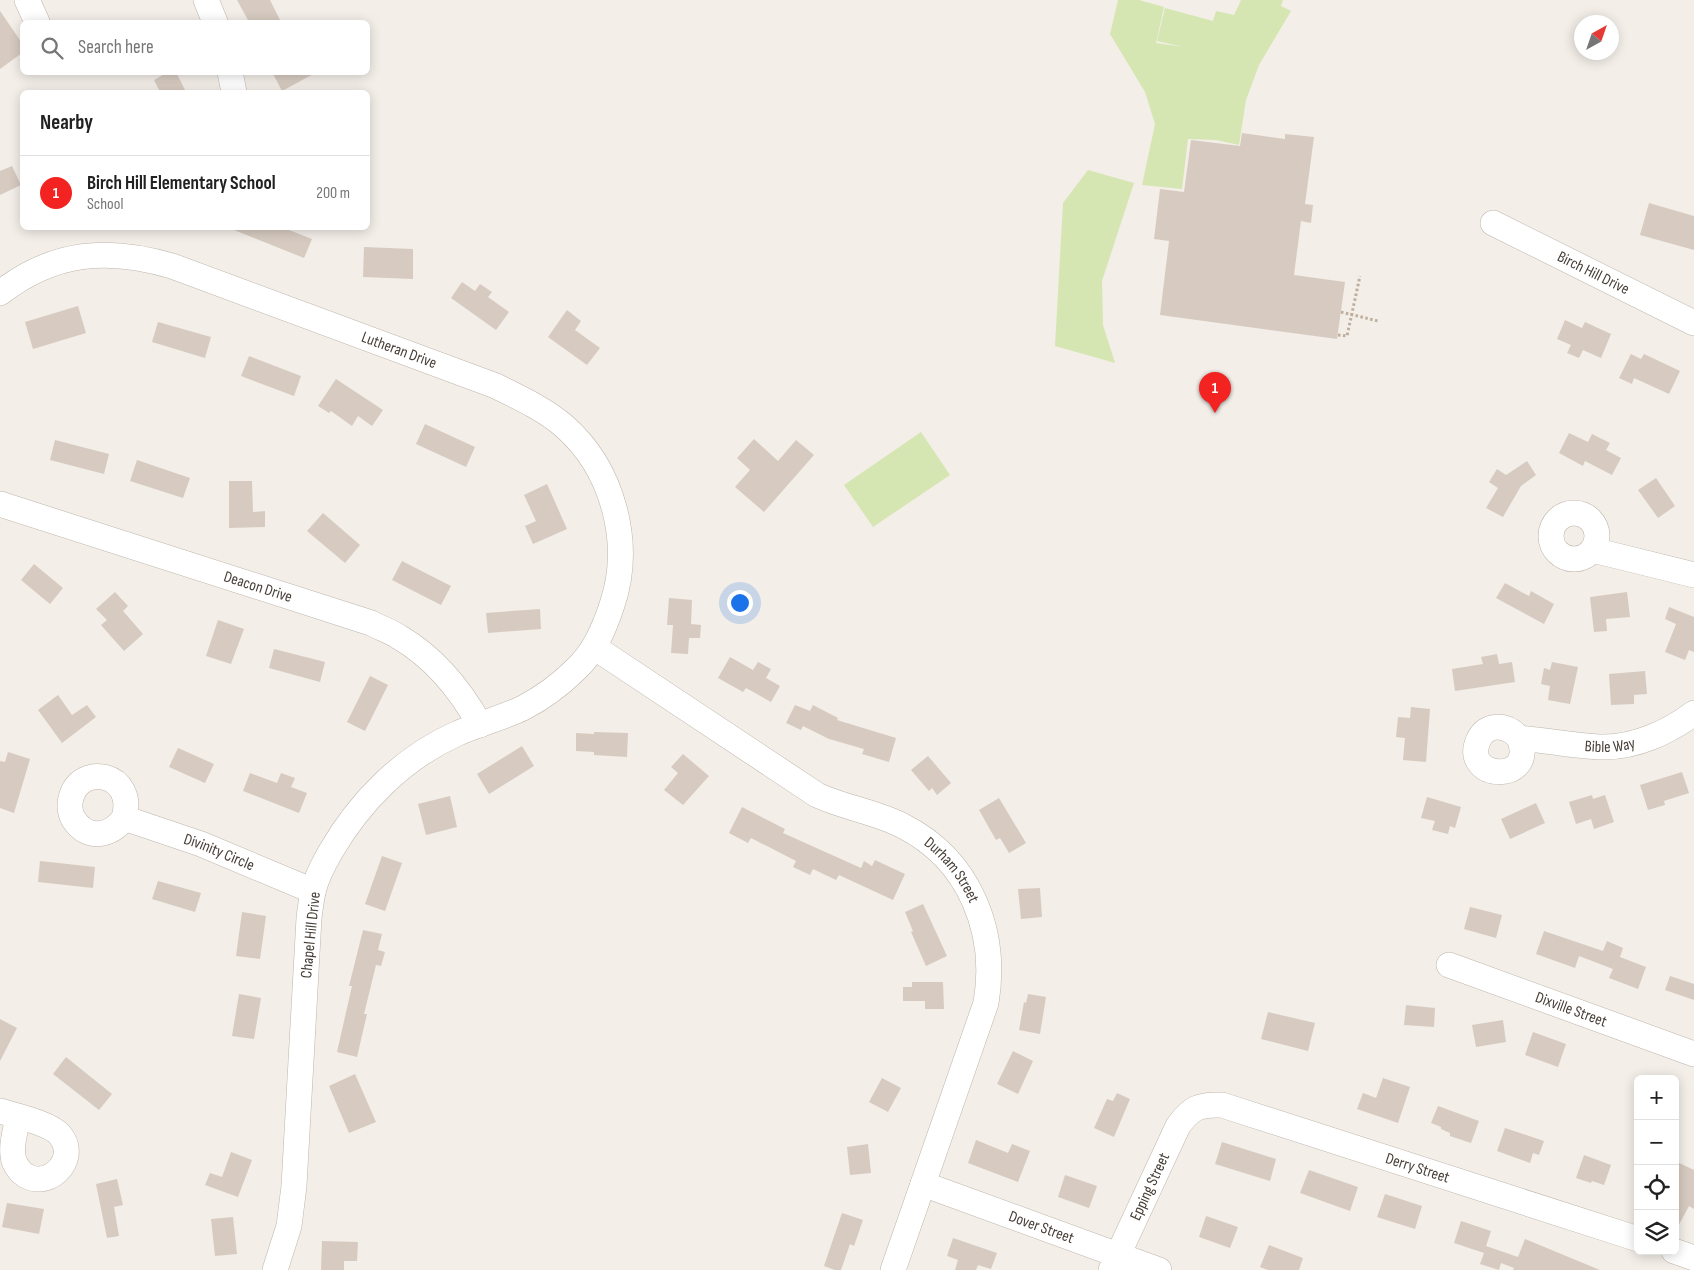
<!DOCTYPE html>
<html lang="en">
<head>
<meta charset="utf-8">
<style>
  body { margin:0; font-family:"Sofia Sans Condensed",sans-serif; background:#f6f6f6; color:#222 }
  .controls { position:absolute; right:15px; bottom:15px; display:grid; overflow:hidden; border-radius:8px; box-shadow:0 2px 12px #0003 }
  .controls button { width:45px; height:45px; display:grid; place-items:center; padding:0; border:0; border-bottom:1px solid #e0e0e0; background:#fff; color:#222; font:25px sans-serif }
  .compass { position:absolute; left:1574px; top:15px; width:45px; height:45px; border-radius:50%; background:#fff; box-shadow:0 2px 12px #0003; rotate:40deg }
  .you { position:absolute; left:739px; top:602px; width:18px; height:18px; margin:-12px; border:4px solid #fff; border-radius:50%; background:#1a73e8; box-shadow:0 0 0 8px #1a73e833 }
  .badge { display:grid; place-items:center; width:32px; height:32px; border-radius:50%; background:#f22320; color:#fff; font-size:16px; font-weight:700 }
  .pin { position:absolute; translate:-50% -41px; filter:drop-shadow(0 1px 2px #0008) }
  .pin::after { content:''; position:absolute; top:26px; width:18px; height:15px; background:inherit; clip-path:polygon(0 0,100% 0,50% 100%) }
  .list { margin:0; padding:0; list-style:none }
  h2 { display:flex; justify-content:space-between; align-items:center; height:65px; margin:0; padding:0 20px; font-size:21px }
  h2 small { font-size:16px; font-weight:400; color:#767676 }
  .list li { display:grid; grid-template-columns:32px 1fr auto; gap:15px; align-items:center; box-sizing:border-box; height:75px; padding:0 20px; border-top:1px solid #e0e0e0 }
  .list b { display:block; font-size:19px; white-space:nowrap }
  .list p { margin:0; font-size:16px; white-space:nowrap; color:#767676 }
  .list em { font-size:16px; font-style:normal; color:#767676 }
  .icon { flex:none; width:28px; height:28px; fill:none; stroke:currentColor; stroke-width:2; stroke-linecap:round; stroke-linejoin:round }
  .map { position:relative; flex:none; width:1694px; height:1270px; overflow:hidden }
  .search { position:absolute; background:#fff; box-shadow:0 2px 12px #0003; left:20px; top:20px; width:350px; height:55px; display:flex; align-items:center; gap:12px; box-sizing:border-box; padding:0 18px; border-radius:8px; color:#767676; font-size:19px }
  .panel { position:absolute; background:#fff; box-shadow:0 2px 12px #0003; left:20px; top:90px; width:350px; height:140px; border-radius:8px }
  .map>svg:first-child { display:block }
  .green { fill:#d6e6b2 }
  .building { fill:#d7cbc1 }
  .lines { fill:none; stroke-linecap:round; stroke-linejoin:round }
  .minor-casing { stroke:#beb5ab; stroke-width:26 }
  .path { stroke:#c0ae9c; stroke-width:3; stroke-dasharray:2.5 2.5; stroke-linecap:butt }
  .minor { stroke:#fff; stroke-width:25 }
  .labels { text-anchor:middle; dominant-baseline:central; stroke-width:4; stroke-linejoin:round; paint-order:stroke }
  .street-label { font-size:16px; fill:#463e37; stroke:#fff }
</style>
</head>
<body>
<div class="map">
<svg width="1694" height="1270" viewBox="0 0 1694 1270">
  <rect width="100%" height="100%" fill="#f3eee8"/>
  <!-- green -->
  <g class="green">
    <path d="M 1118,0 L 1139,0 L 1164,7 L 1156,43 L 1183,47 L 1157,41 L 1165,8 L 1213,21 L 1216,11 L 1234,15 L 1241,0 L 1283,0 L 1281,6 L 1291,11 L 1259,65 L 1246,100 L 1239,145 L 1216,140 L 1188,139 L 1182,189 L 1142,185 L 1155,124 L 1145,92 L 1110,34 Z"/>
    <path d="M 1088,170 L 1134,183 L 1102,281 L 1103,325 L 1115,363 L 1055,346 L 1063,203 Z"/>
    <path d="M 921,432 L 950,475 L 873,527 L 844,485 Z"/>
  </g>
  <!-- building -->
  <g class="building">
    <path d="M 237,0 L 270,0 L 281,22 L 249,22 Z"/>
    <path d="M 0,11 L 22,43 L 22,53 L 0,69 Z"/>
    <path d="M 168,72 L 176,72 L 186,92 L 160,92 L 154,80 Z"/>
    <path d="M 272,72 L 317,72 L 282,91 Z"/>
    <path d="M 1242,133 L 1285,139 L 1285,134 L 1314,137 L 1305,204 L 1313,205 L 1311,223 L 1301,221 L 1294,275 L 1345,282 L 1337,339 L 1160,315 L 1169,241 L 1154,239 L 1160,189 L 1184,192 L 1191,140 L 1240,146 Z"/>
    <path d="M 12,166 L 21,185 L 0,195 L 0,171 Z"/>
    <path d="M 1649,203 L 1694,216 L 1694,250 L 1640,235 Z"/>
    <path d="M 229,228 L 284,228 L 312,239 L 304,258 Z"/>
    <path d="M 364,247 L 413,249 L 413,279 L 363,277 Z"/>
    <path d="M 462,282 L 475,291 L 480,284 L 492,292 L 488,297 L 509,312 L 496,330 L 451,298 Z"/>
    <path d="M 78,306 L 86,333 L 33,349 L 25,322 Z"/>
    <path d="M 567,310 L 581,321 L 575,330 L 600,348 L 587,365 L 548,337 Z"/>
    <path d="M 1565,320 L 1582,328 L 1585,322 L 1611,334 L 1601,358 L 1583,350 L 1579,358 L 1567,353 L 1571,345 L 1557,339 Z"/>
    <path d="M 158,322 L 211,337 L 205,358 L 152,342 Z"/>
    <path d="M 1631,354 L 1641,359 L 1644,354 L 1680,371 L 1669,394 L 1634,378 L 1632,384 L 1619,378 Z"/>
    <path d="M 249,356 L 301,376 L 294,396 L 241,376 Z"/>
    <path d="M 336,379 L 383,410 L 372,426 L 358,416 L 352,426 L 331,411 L 329,413 L 318,406 Z"/>
    <path d="M 425,424 L 475,447 L 466,467 L 416,444 Z"/>
    <path d="M 1569,433 L 1588,442 L 1592,434 L 1610,443 L 1606,450 L 1621,458 L 1612,475 L 1585,461 L 1583,466 L 1559,453 Z"/>
    <path d="M 754,439 L 778,461 L 796,440 L 814,455 L 764,512 L 735,487 L 750,470 L 737,458 Z"/>
    <path d="M 55,440 L 109,454 L 104,474 L 50,460 Z"/>
    <path d="M 137,460 L 190,478 L 183,498 L 130,481 Z"/>
    <path d="M 1527,461 L 1536,475 L 1521,486 L 1503,517 L 1486,508 L 1498,488 L 1489,482 L 1497,469 L 1506,475 Z"/>
    <path d="M 1656,478 L 1675,506 L 1658,518 L 1638,490 Z"/>
    <path d="M 229,481 L 252,481 L 253,512 L 265,511 L 265,527 L 229,528 Z"/>
    <path d="M 547,484 L 567,529 L 533,544 L 525,526 L 536,521 L 524,495 Z"/>
    <path d="M 323,513 L 360,545 L 345,563 L 307,531 Z"/>
    <path d="M 402,561 L 451,586 L 441,605 L 392,580 Z"/>
    <path d="M 34,564 L 63,588 L 50,604 L 21,580 Z"/>
    <path d="M 1505,583 L 1529,596 L 1531,591 L 1554,604 L 1544,624 L 1496,598 Z"/>
    <path d="M 115,592 L 128,606 L 123,611 L 143,634 L 124,651 L 101,625 L 107,620 L 96,609 Z"/>
    <path d="M 1627,592 L 1630,617 L 1606,619 L 1607,631 L 1594,632 L 1590,597 Z"/>
    <path d="M 669,598 L 692,600 L 691,624 L 701,625 L 700,638 L 689,638 L 688,654 L 671,653 L 673,625 L 667,625 Z"/>
    <path d="M 1669,607 L 1694,617 L 1694,652 L 1689,650 L 1685,660 L 1665,652 L 1676,624 L 1665,619 Z"/>
    <path d="M 540,609 L 541,629 L 488,633 L 486,613 Z"/>
    <path d="M 218,620 L 244,629 L 231,664 L 206,656 Z"/>
    <path d="M 274,649 L 325,662 L 320,682 L 269,668 Z"/>
    <path d="M 1497,654 L 1499,664 L 1512,662 L 1515,682 L 1455,691 L 1452,669 L 1483,664 L 1481,657 Z"/>
    <path d="M 730,657 L 753,670 L 758,662 L 771,669 L 766,678 L 780,686 L 771,702 L 746,688 L 743,692 L 718,678 Z"/>
    <path d="M 1552,662 L 1578,667 L 1570,704 L 1548,700 L 1550,686 L 1541,684 L 1544,668 L 1550,670 Z"/>
    <path d="M 1645,671 L 1647,694 L 1634,695 L 1634,704 L 1611,705 L 1609,674 Z"/>
    <path d="M 370,676 L 388,685 L 365,731 L 347,722 Z"/>
    <path d="M 58,695 L 72,715 L 87,705 L 96,717 L 62,743 L 38,710 Z"/>
    <path d="M 795,705 L 810,711 L 813,705 L 838,718 L 837,720 L 896,738 L 889,762 L 862,754 L 864,749 L 829,739 L 803,726 L 801,730 L 786,723 Z"/>
    <path d="M 1411,707 L 1430,709 L 1426,762 L 1403,760 L 1405,738 L 1396,737 L 1398,717 L 1410,718 Z"/>
    <path d="M 594,732 L 628,733 L 627,757 L 594,755 L 594,752 L 576,751 L 576,733 L 594,734 Z"/>
    <path d="M 522,746 L 534,766 L 489,794 L 477,774 Z"/>
    <path d="M 178,748 L 214,764 L 205,783 L 169,767 Z"/>
    <path d="M 8,752 L 30,759 L 14,813 L 0,808 L 0,761 L 5,762 Z"/>
    <path d="M 683,754 L 709,776 L 683,805 L 664,790 L 678,773 L 671,767 Z"/>
    <path d="M 928,756 L 951,783 L 937,795 L 932,788 L 929,791 L 911,770 Z"/>
    <path d="M 1682,772 L 1689,793 L 1664,801 L 1665,805 L 1648,810 L 1640,785 Z"/>
    <path d="M 250,773 L 277,783 L 281,773 L 295,778 L 291,787 L 307,793 L 299,813 L 243,791 Z"/>
    <path d="M 1592,795 L 1593,799 L 1605,795 L 1614,822 L 1594,829 L 1591,819 L 1576,824 L 1569,802 Z"/>
    <path d="M 450,796 L 457,827 L 426,835 L 418,804 Z"/>
    <path d="M 1427,797 L 1461,807 L 1455,828 L 1450,826 L 1448,834 L 1432,830 L 1435,821 L 1421,818 Z"/>
    <path d="M 999,798 L 1026,843 L 1009,853 L 1000,838 L 996,840 L 979,810 Z"/>
    <path d="M 1536,803 L 1545,823 L 1510,839 L 1501,819 Z"/>
    <path d="M 742,807 L 785,829 L 783,833 L 861,868 L 864,861 L 872,866 L 875,860 L 905,874 L 893,900 L 839,875 L 836,880 L 813,869 L 810,875 L 793,867 L 796,861 L 751,838 L 748,843 L 729,833 Z"/>
    <path d="M 382,856 L 402,863 L 385,911 L 365,904 Z"/>
    <path d="M 40,861 L 95,867 L 93,888 L 38,882 Z"/>
    <path d="M 158,881 L 201,893 L 195,912 L 152,899 Z"/>
    <path d="M 1040,888 L 1042,917 L 1021,919 L 1018,889 Z"/>
    <path d="M 923,904 L 947,956 L 926,966 L 911,932 L 913,931 L 905,912 Z"/>
    <path d="M 1470,907 L 1502,915 L 1496,938 L 1464,929 Z"/>
    <path d="M 242,912 L 266,916 L 260,959 L 236,956 Z"/>
    <path d="M 363,930 L 382,934 L 378,950 L 385,952 L 381,966 L 376,965 L 364,1014 L 367,1014 L 357,1057 L 337,1052 L 352,986 L 349,986 Z"/>
    <path d="M 1544,931 L 1603,951 L 1607,941 L 1623,948 L 1620,957 L 1646,967 L 1638,989 L 1609,978 L 1613,969 L 1579,956 L 1575,968 L 1536,954 Z"/>
    <path d="M 1670,976 L 1694,984 L 1694,1000 L 1665,990 Z"/>
    <path d="M 912,982 L 943,982 L 944,1009 L 925,1009 L 925,1001 L 903,1001 L 903,987 L 912,987 Z"/>
    <path d="M 239,994 L 261,998 L 254,1039 L 232,1036 Z"/>
    <path d="M 1028,994 L 1046,997 L 1040,1034 L 1019,1030 L 1024,1002 L 1026,1003 Z"/>
    <path d="M 1406,1005 L 1435,1008 L 1434,1027 L 1404,1025 Z"/>
    <path d="M 1268,1012 L 1315,1023 L 1308,1051 L 1261,1039 Z"/>
    <path d="M 0,1019 L 17,1028 L 0,1061 Z"/>
    <path d="M 1503,1020 L 1506,1042 L 1476,1047 L 1472,1025 Z"/>
    <path d="M 1533,1032 L 1566,1044 L 1558,1067 L 1525,1055 Z"/>
    <path d="M 1013,1051 L 1033,1061 L 1018,1094 L 997,1084 Z"/>
    <path d="M 66,1057 L 112,1094 L 99,1110 L 53,1074 Z"/>
    <path d="M 355,1074 L 376,1122 L 349,1133 L 329,1086 Z"/>
    <path d="M 882,1078 L 901,1088 L 888,1112 L 869,1102 Z"/>
    <path d="M 1383,1078 L 1410,1087 L 1398,1123 L 1357,1109 L 1363,1093 L 1376,1098 Z"/>
    <path d="M 1117,1093 L 1130,1099 L 1114,1137 L 1094,1128 L 1107,1099 L 1113,1101 Z"/>
    <path d="M 1438,1106 L 1479,1121 L 1471,1143 L 1450,1136 L 1450,1133 L 1441,1129 L 1441,1127 L 1431,1123 Z"/>
    <path d="M 1505,1128 L 1544,1141 L 1539,1155 L 1533,1153 L 1530,1163 L 1497,1151 Z"/>
    <path d="M 976,1140 L 1008,1153 L 1012,1144 L 1030,1151 L 1018,1182 L 968,1163 Z"/>
    <path d="M 1222,1142 L 1276,1159 L 1270,1181 L 1215,1164 Z"/>
    <path d="M 868,1144 L 871,1173 L 850,1175 L 847,1147 Z"/>
    <path d="M 231,1152 L 252,1160 L 238,1197 L 205,1185 L 210,1173 L 222,1177 Z"/>
    <path d="M 1584,1155 L 1611,1165 L 1604,1185 L 1592,1181 L 1591,1183 L 1576,1178 Z"/>
    <path d="M 1675,1161 L 1694,1170 L 1694,1209 L 1689,1206 L 1675,1232 Z"/>
    <path d="M 1309,1170 L 1358,1187 L 1350,1211 L 1300,1193 Z"/>
    <path d="M 1065,1175 L 1097,1186 L 1089,1208 L 1058,1197 Z"/>
    <path d="M 117,1179 L 123,1205 L 114,1207 L 119,1236 L 107,1238 L 96,1184 Z"/>
    <path d="M 1385,1194 L 1422,1206 L 1415,1229 L 1377,1217 Z"/>
    <path d="M 7,1203 L 44,1209 L 39,1234 L 2,1227 Z"/>
    <path d="M 842,1213 L 863,1220 L 854,1246 L 850,1244 L 841,1270 L 835,1270 L 824,1266 Z"/>
    <path d="M 1206,1216 L 1238,1227 L 1230,1248 L 1199,1237 Z"/>
    <path d="M 233,1217 L 237,1254 L 215,1256 L 211,1219 Z"/>
    <path d="M 1461,1221 L 1491,1231 L 1486,1246 L 1518,1257 L 1525,1239 L 1600,1270 L 1513,1270 L 1514,1268 L 1501,1263 L 1499,1270 L 1480,1264 L 1484,1253 L 1454,1243 Z"/>
    <path d="M 953,1238 L 997,1253 L 991,1269 L 978,1265 L 976,1270 L 955,1270 L 958,1260 L 947,1256 Z"/>
    <path d="M 322,1241 L 358,1242 L 357,1261 L 344,1261 L 344,1270 L 321,1270 Z"/>
    <path d="M 1269,1245 L 1303,1258 L 1299,1270 L 1268,1270 L 1260,1267 Z"/>
  </g>
  <g class="lines">
    <!-- minor casing -->
    <g class="minor-casing">
      <g id="minor">
        <path d="M 27,0 L 37,22"/>
        <path d="M 206,0 L 215,22"/>
        <path d="M 230,72 L 234,92"/>
        <path id="s1" d="M 1493,223 L 1694,323"/>
        <path id="s2" d="M 0,293 C 54,251 108,247 172,266 L 496,386 C 520,398 544,409 564,426 C 613,469 633,543 612,605 C 604,629 594,653 575,670 C 560,685 542,698 523,708 C 502,718 478,724 456,734 C 403,758 360,801 331,851 C 324,863 316,878 313,892 C 311,901 310,910 309,918 L 294,1186 L 289,1226 L 275,1270"/>
        <path id="s3" d="M 0,504 L 371,623 C 380,628 390,631 399,637 C 435,658 460,689 480,725"/>
        <circle cx="1574" cy="536" r="23"/>
        <path d="M 1593,550 L 1694,575"/>
        <path id="s4" d="M 594,647 L 817,795 C 845,808 876,812 903,826 C 970,860 998,932 986,1003 L 893,1270"/>
        <path id="s5" d="M 1519,738 C 1538,784 1462,781 1478,741 C 1486,722 1507,724 1519,738 C 1546,740 1578,747 1604,747 C 1636,747 1669,732 1694,713"/>
        <path id="s6" d="M 124,818 C 112,836 88,841 74,820 C 70,814 69,805 71,798 C 80,762 137,773 124,818 L 201,844 L 313,891"/>
        <path id="s7" d="M 1449,965 L 1694,1054"/>
        <path d="M 0,1111 C 16,1116 50,1123 60,1135 C 81,1160 45,1194 21,1172 C 17,1167 13,1162 13,1155 C 11,1143 16,1129 18,1117"/>
        <path id="s8" d="M 923,1184 L 1159,1270"/>
        <path d="M 1674,1251 L 1694,1258"/>
        <path id="s9" d="M 1111,1270 L 1178,1126 C 1191,1108 1199,1104 1222,1105 L 1638,1239"/>
      </g>
    </g>
    <!-- path -->
    <g class="path">
      <path d="M 1341,312 L 1378,321"/>
      <path d="M 1338,335 L 1347,336 L 1360,276"/>
    </g>
    <!-- minor -->
    <use href="#minor" class="minor"/>
  </g>
  <g class="labels">
    <!-- street labels -->
    <g class="street-label">
      <text stroke="none"><textPath href="#s1" startOffset="112">Birch Hill Drive</textPath></text>
      <text stroke="none"><textPath href="#s2" startOffset="424">Lutheran Drive</textPath></text>
      <text stroke="none"><textPath href="#s3" startOffset="271">Deacon Drive</textPath></text>
      <text stroke="none"><textPath href="#s5" startOffset="235">Bible Way</textPath></text>
      <text stroke="none"><textPath href="#s6" startOffset="279">Divinity Circle</textPath></text>
      <text stroke="none"><textPath href="#s4" startOffset="426">Durham Street</textPath></text>
      <text transform="translate(311 935) rotate(-84)">Chapel Hill Drive</text>
      <text stroke="none"><textPath href="#s7" startOffset="130">Dixville Street</textPath></text>
      <text stroke="none"><textPath href="#s9" startOffset="416">Derry Street</textPath></text>
      <text stroke="none"><textPath href="#s9" startOffset="92">Epping Street</textPath></text>
      <text stroke="none"><textPath href="#s8" startOffset="126">Dover Street</textPath></text>
    </g>
  </g>
</svg>
<div class="controls">
<button>+</button>
<button>−</button>
<button><svg class="icon" aria-label="locate" viewBox="0 0 24 24"><circle cx="12" cy="12" r="6"/><path d="M12 2v4M12 18v4M2 12h4M18 12h4"/></svg></button>
<button><svg class="icon" aria-label="layers" viewBox="0 0 24 24"><path d="M12 4l9 5-9 5-9-5zM3 14l9 5 9-5"/></svg></button>
</div>
<svg class="compass" viewBox="-18 -18 36 36"><path d="M0-13l5 13h-10z" fill="#e53935"/><path d="M0 13l5-13h-10z" fill="#767676"/></svg>
<div class="you"></div>
<div class="pin badge" style="left:1215px;top:413px">1</div>
<div class="search"><svg class="icon" aria-label="search" viewBox="0 0 24 24"><circle cx="10" cy="10" r="6"/><path d="M15 15l6 6"/></svg>Search here</div>
<section class="panel">
<h2>Nearby<small></small></h2>
<ul class="list">
<li><span class="badge">1</span><div><b>Birch Hill Elementary School</b><p>School</p></div><em>200 m</em></li>
</ul>
</section>
</div>
</body>
</html>
